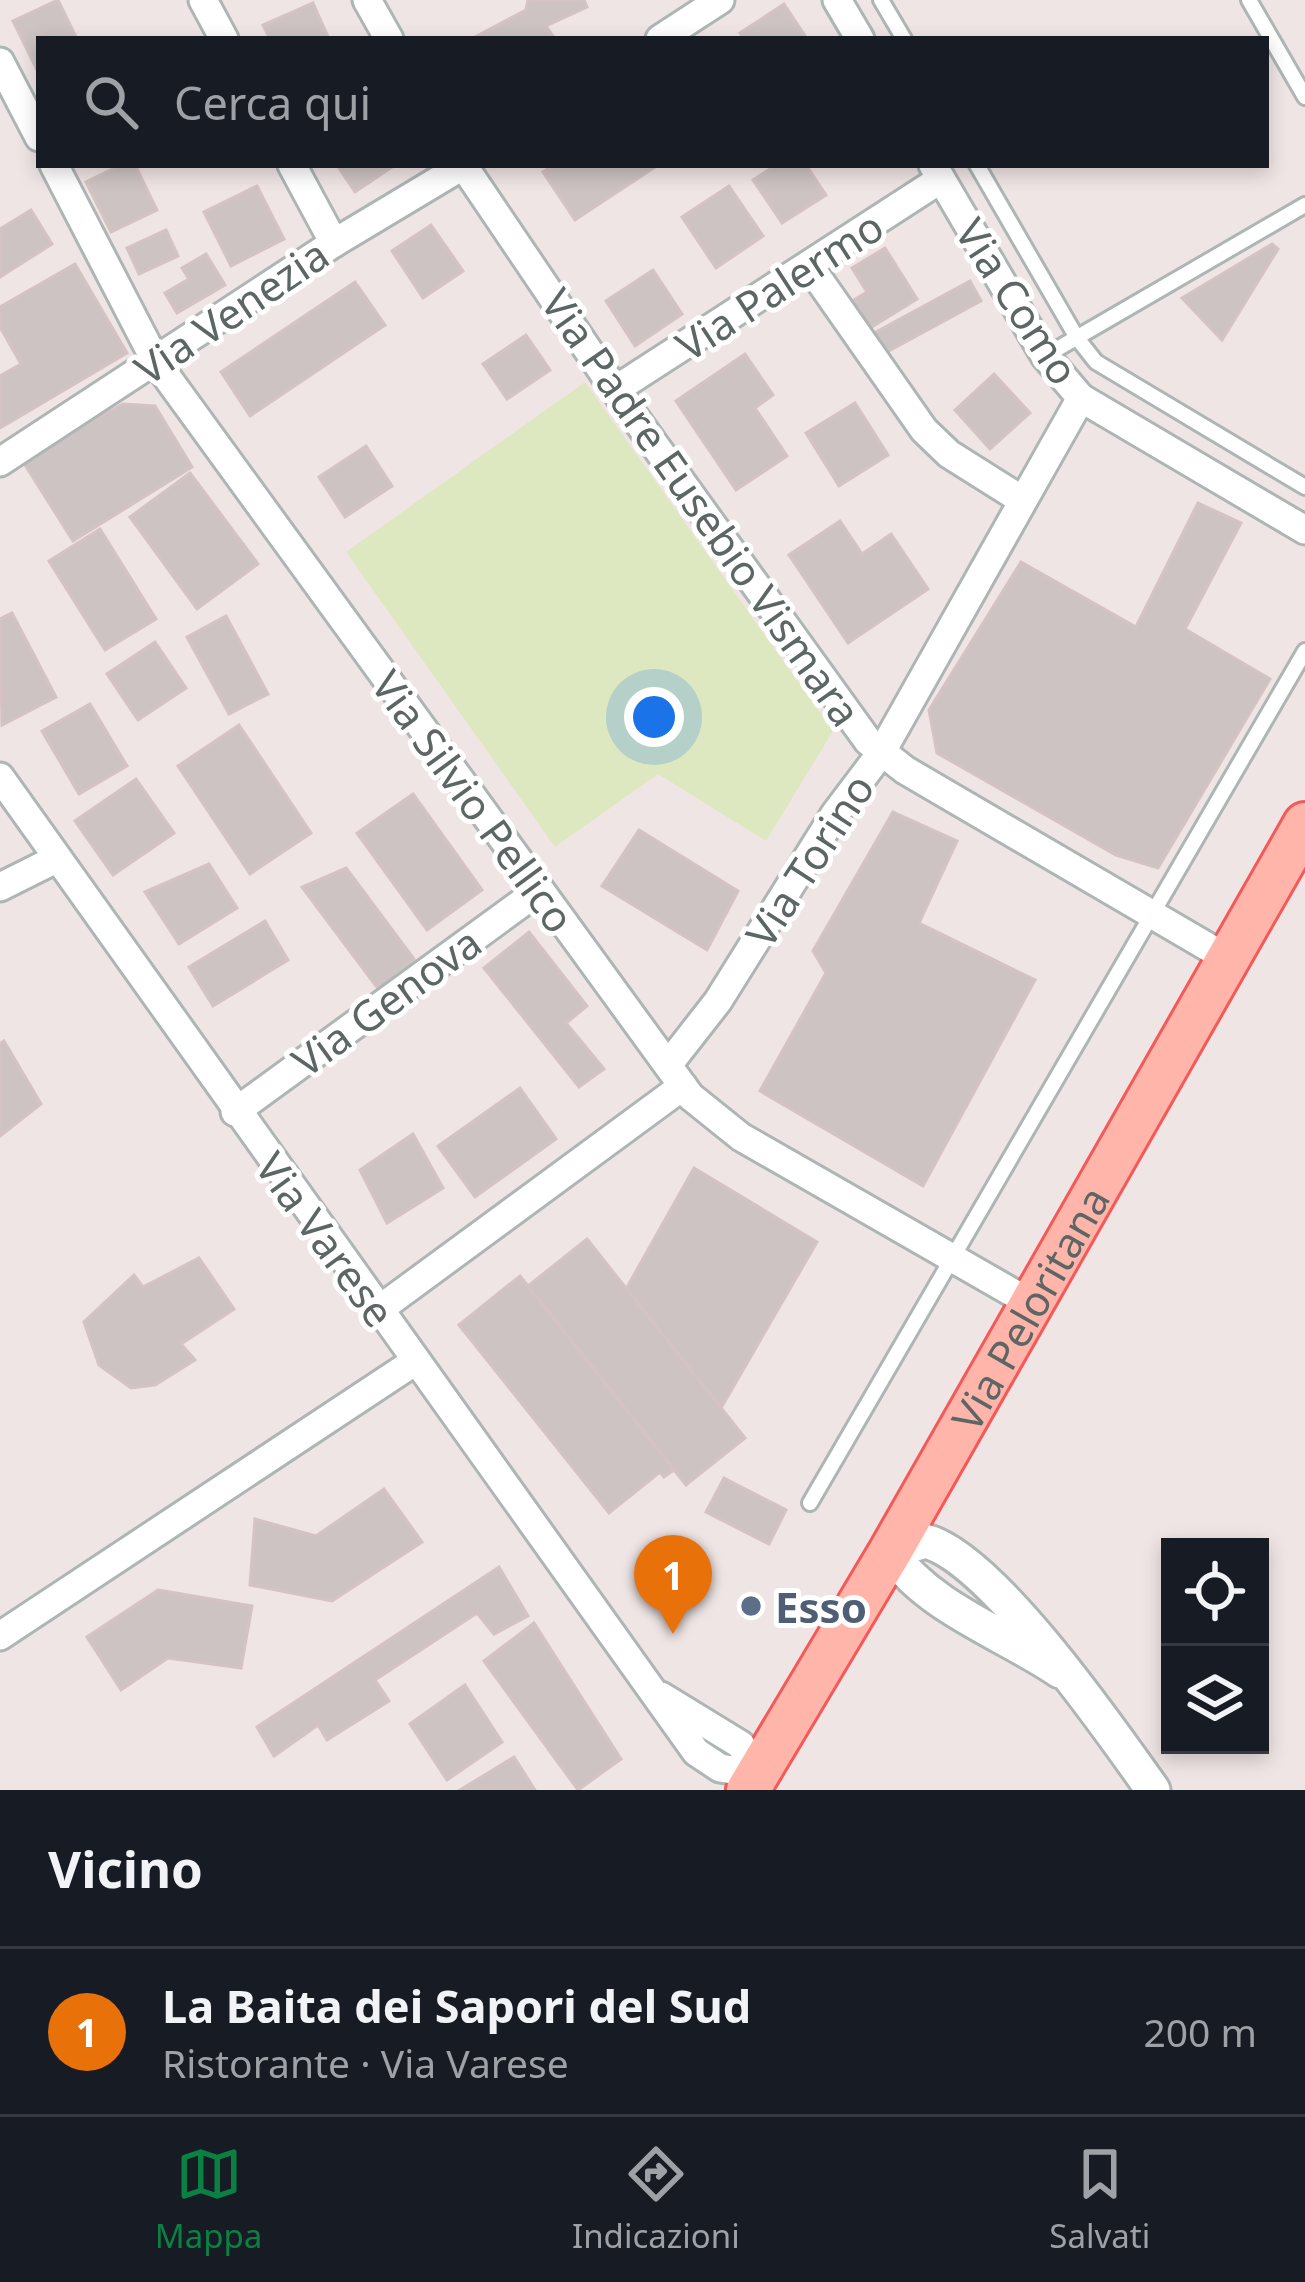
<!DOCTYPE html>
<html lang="it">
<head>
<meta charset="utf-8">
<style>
  body { margin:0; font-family:"Noto Sans",sans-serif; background:#242831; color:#f1f3f6 }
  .controls { position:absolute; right:36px; bottom:36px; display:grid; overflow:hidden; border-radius:0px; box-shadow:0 6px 18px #0003 }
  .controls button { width:108px; height:108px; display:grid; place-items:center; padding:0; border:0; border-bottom:3px solid #363941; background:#171b24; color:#f1f3f6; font:60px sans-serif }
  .you { position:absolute; left:654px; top:717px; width:42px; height:42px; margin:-30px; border:9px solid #fff; border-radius:50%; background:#1a73e8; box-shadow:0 0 0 18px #1a73e833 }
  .badge { display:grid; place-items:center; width:78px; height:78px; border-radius:50%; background:#0b8043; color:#fff; font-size:39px; font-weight:700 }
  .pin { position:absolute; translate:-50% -99px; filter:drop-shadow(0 3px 6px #0008) }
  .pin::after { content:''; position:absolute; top:63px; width:42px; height:36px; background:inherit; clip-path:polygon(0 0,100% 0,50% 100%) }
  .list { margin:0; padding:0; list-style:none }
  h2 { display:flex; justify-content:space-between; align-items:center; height:156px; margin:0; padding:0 48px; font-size:51px }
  h2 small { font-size:39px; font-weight:400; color:#9ea1a6 }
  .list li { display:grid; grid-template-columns:78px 1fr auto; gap:36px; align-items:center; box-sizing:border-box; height:168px; padding:0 48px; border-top:3px solid #363941 }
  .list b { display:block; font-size:45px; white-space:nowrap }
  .list p { margin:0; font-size:39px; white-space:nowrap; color:#9ea1a6 }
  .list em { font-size:39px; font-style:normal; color:#9ea1a6 }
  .icon { flex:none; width:66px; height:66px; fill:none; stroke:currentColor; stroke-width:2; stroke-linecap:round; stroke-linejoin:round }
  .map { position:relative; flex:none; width:1305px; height:1790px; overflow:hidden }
  .search { position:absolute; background:#171b24; box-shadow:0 6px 18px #0003; left:36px; right:36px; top:36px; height:132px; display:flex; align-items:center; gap:30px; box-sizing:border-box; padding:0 42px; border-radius:0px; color:#9ea1a6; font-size:45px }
  .sheet { height:324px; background:#171b24 }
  nav { display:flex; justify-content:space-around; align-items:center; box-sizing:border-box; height:168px; border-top:3px solid #363941; background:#171b24; font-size:33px; color:#9ea1a6 }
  nav a { display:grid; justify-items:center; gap:6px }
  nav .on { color:#0b8043 }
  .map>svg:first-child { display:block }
  .green { fill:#dde8c1 }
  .building { fill:#cdc3c3; stroke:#d5c3c3; stroke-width:3 }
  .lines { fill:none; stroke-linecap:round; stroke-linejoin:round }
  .service-casing { stroke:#adb5b5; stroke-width:20 }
  .minor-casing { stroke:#adb5b5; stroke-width:33 }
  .tertiary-casing { stroke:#adb5b5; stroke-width:39 }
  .primary-casing { stroke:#f65857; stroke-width:48 }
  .service { stroke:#fff; stroke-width:14 }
  .minor { stroke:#fff; stroke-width:27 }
  .tertiary { stroke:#fff; stroke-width:33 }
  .primary { stroke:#ffb5aa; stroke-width:42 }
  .service-dot { fill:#5c6f8a; stroke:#fff; stroke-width:4.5 }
  .labels { text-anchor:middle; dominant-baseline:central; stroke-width:10; stroke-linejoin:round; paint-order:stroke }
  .street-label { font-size:42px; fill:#5c6664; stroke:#fff }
  .service-label { font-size:42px; font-weight:bold; fill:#4e5e75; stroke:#fff; text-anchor:start }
</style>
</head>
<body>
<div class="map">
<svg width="1305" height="1790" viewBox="0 0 1305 1790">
  <rect width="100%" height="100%" fill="#f0e5e5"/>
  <!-- green -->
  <path class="green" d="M 585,382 L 833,731 L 766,841 L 658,774 L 555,847 L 346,552 Z"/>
  <!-- building -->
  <g class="building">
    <path d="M 58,0 L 77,39 L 39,39 L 39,74 L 13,21 Z"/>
    <path d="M 584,0 L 587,7 L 546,26 L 555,39 L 471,39 L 526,10 L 528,0 Z"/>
    <path d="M 313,3 L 329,39 L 270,39 L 263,25 Z"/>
    <path d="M 784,4 L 807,39 L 744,39 L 740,33 Z"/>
    <path d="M 121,165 L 135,165 L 157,210 L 111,232 L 86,182 Z"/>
    <path d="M 337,165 L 395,165 L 355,192 Z"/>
    <path d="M 554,165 L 658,165 L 575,220 L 543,172 Z"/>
    <path d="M 776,165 L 806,165 L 826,195 L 782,223 L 753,180 Z"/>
    <path d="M 257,186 L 284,239 L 231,266 L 204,212 Z"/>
    <path d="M 729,186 L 763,236 L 716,268 L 682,217 Z"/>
    <path d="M 31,210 L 52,244 L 0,277 L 0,229 Z"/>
    <path d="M 431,225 L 463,271 L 423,298 L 392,251 Z"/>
    <path d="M 166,230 L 178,256 L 139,274 L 127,248 Z"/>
    <path d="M 1272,244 L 1278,249 L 1222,340 L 1182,298 Z"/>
    <path d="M 885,248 L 917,299 L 867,330 L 849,303 L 867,292 L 852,268 Z"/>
    <path d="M 206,254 L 225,285 L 177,313 L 165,293 L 189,279 L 182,268 Z"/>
    <path d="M 75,264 L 127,353 L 0,428 L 0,376 L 21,364 L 0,327 L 0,307 Z"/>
    <path d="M 653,270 L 682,314 L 635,346 L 606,301 Z"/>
    <path d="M 970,281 L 981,301 L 885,353 L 874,333 Z"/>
    <path d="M 355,282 L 385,325 L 250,416 L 221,372 Z"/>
    <path d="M 526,335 L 550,370 L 507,399 L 483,364 Z"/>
    <path d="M 745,354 L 773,395 L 755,408 L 787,456 L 736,490 L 676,401 Z"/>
    <path d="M 994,374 L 1030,413 L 990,449 L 955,410 Z"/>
    <path d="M 855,403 L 888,455 L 839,486 L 806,433 Z"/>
    <path d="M 123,404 L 155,406 L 192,467 L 73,541 L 22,460 Z"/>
    <path d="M 366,446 L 392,486 L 345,517 L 319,477 Z"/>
    <path d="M 190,473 L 258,564 L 197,609 L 130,517 Z"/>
    <path d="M 1198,503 L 1241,523 L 1185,629 L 1270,679 L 1158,868 L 1116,855 L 937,753 L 929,710 L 1021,562 L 1136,627 Z"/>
    <path d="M 840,521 L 862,554 L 891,534 L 928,589 L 848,643 L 789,555 Z"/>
    <path d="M 100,529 L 156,619 L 105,650 L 49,561 Z"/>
    <path d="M 12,613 L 56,697 L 2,725 L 0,619 Z"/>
    <path d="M 226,616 L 268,694 L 229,714 L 187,637 Z"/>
    <path d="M 155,642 L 186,688 L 138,720 L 107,674 Z"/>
    <path d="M 90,704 L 127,766 L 79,794 L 42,731 Z"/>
    <path d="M 239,725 L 311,833 L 250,874 L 178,766 Z"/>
    <path d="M 136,779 L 174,833 L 113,875 L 75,821 Z"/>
    <path d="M 413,794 L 482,890 L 427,930 L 357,833 Z"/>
    <path d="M 893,812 L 957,841 L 919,923 L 1035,980 L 923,1186 L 760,1091 L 826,973 L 813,951 Z"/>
    <path d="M 639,830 L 738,891 L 707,950 L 602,886 Z"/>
    <path d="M 209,864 L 237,908 L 179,944 L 145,892 Z"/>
    <path d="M 346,868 L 414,959 L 379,990 L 302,887 Z"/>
    <path d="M 265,921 L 288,960 L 213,1006 L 189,967 Z"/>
    <path d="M 529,932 L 587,1006 L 566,1023 L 604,1069 L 579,1087 L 484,968 Z"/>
    <path d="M 4,1041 L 41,1104 L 0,1136 L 0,1044 Z"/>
    <path d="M 520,1088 L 556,1139 L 475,1197 L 438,1146 Z"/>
    <path d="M 413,1134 L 443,1188 L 387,1223 L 360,1170 Z"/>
    <path d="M 694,1168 L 817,1242 L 721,1408 L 626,1289 Z"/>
    <path d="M 587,1239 L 745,1438 L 686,1485 L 528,1286 Z"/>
    <path d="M 199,1258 L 234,1309 L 181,1344 L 195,1360 L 155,1385 L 131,1388 L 99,1365 L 84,1322 L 134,1275 L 143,1287 Z"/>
    <path d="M 520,1276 L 674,1470 L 664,1477 L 660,1472 L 609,1513 L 459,1325 Z"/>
    <path d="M 724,1478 L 786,1510 L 769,1544 L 706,1512 Z"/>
    <path d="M 384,1489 L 422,1542 L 332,1601 L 250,1585 L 255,1519 L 316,1536 Z"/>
    <path d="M 499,1567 L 528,1616 L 494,1634 L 477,1613 L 375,1680 L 389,1701 L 327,1740 L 318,1725 L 274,1756 L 257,1727 Z"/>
    <path d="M 158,1590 L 252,1606 L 241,1668 L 168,1658 L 121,1690 L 87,1637 Z"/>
    <path d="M 534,1623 L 621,1759 L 578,1790 L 484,1661 Z"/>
    <path d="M 465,1685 L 502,1742 L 447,1780 L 410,1724 Z"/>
    <path d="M 514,1757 L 535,1790 L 460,1790 Z"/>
  </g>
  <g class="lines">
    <!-- service casing -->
    <g class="service-casing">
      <g id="service">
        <path d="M 881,0 L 904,39"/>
        <path d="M 1249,0 L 1305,97"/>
        <path d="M 977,165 L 1077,338 L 1096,362 L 1305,487"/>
        <path d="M 1045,356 L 1305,205"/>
        <path d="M 810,1503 L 1305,651"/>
      </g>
    </g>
    <!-- minor casing -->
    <g class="minor-casing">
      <g id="minor">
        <path d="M 203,0 L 224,39"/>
        <path d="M 367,0 L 389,39"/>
        <path d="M 837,0 L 860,39"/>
        <path d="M 660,39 L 720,0"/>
        <path d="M 0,62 L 39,137"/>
        <path d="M 54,165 L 156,362 L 690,1096 L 741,1137 L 1029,1302"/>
        <path d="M 292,165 L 334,243"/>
        <path d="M 463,165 L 615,390 L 868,741 L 905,770 L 1225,957"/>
        <path d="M 933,165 L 1045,356 L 1081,398 L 1305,530"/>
        <path d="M 810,267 L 924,430 L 949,454 L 1022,500"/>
        <path d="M 615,390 L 941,179"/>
        <path d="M 0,462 L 334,243 L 464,165"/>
        <path d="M 0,777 L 696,1752 L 720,1768 L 757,1774 L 741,1745 L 661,1696"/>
        <path d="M 0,887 L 54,860"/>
        <path d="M 668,1065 L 718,1001 L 835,814 L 881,753 L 1081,398"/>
        <path d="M 235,1112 L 538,891"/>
        <path d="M 377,1311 L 683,1086"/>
        <path d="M 0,1636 L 414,1362"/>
      </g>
    </g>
    <!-- tertiary casing -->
    <g class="tertiary-casing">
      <path id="tertiary" d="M 1060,1671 C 1004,1633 930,1609 890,1552 L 925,1541 C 990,1556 1111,1731 1153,1790"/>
    </g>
    <!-- primary casing -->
    <g class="primary-casing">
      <g id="primary">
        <path id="s1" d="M 748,1790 L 890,1552 L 1305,824"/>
      </g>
    </g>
    <!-- service -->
    <use href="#service" class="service"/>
    <!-- minor -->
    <use href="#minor" class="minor"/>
    <!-- tertiary -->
    <use href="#tertiary" class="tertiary"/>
    <!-- primary -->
    <use href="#primary" class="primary"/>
  </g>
  <!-- markers -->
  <circle class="service-dot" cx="751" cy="1606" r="12"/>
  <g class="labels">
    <!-- street labels -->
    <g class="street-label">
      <text transform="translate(779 285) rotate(-33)">Via Palermo</text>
      <text transform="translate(1018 301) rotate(57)">Via Como</text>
      <text transform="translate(231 311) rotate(-34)">Via Venezia</text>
      <text transform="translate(702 507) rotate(55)">Via Padre Eusebio Vismara</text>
      <text transform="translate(474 801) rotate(54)">Via Silvio Pellico</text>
      <text transform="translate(809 860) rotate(-57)">Via Torino</text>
      <text transform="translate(386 1001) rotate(-36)">Via Genova</text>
      <text transform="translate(326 1239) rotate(54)">Via Varese</text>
      <text stroke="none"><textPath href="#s1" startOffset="558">Via Peloritana</textPath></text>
    </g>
    <!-- service labels -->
    <g class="service-label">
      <text x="775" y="1606">Esso</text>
    </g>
  </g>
</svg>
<div class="controls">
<button><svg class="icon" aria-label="locate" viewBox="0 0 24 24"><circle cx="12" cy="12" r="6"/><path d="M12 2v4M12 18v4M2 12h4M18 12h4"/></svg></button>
<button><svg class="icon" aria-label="layers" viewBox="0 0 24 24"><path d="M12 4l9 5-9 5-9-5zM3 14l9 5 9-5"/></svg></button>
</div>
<div class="you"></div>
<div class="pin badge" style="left:673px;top:1634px;background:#e8710a">1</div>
<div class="search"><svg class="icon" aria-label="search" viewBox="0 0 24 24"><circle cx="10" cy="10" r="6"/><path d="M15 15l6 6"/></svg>Cerca qui</div>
</div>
<section class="sheet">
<h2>Vicino<small></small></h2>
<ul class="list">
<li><span class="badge" style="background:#e8710a">1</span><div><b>La Baita dei Sapori del Sud</b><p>Ristorante · Via Varese</p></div><em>200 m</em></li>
</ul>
</section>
<nav>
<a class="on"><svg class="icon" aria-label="map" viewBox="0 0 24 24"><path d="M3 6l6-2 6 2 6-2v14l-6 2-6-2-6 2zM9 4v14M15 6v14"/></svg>Mappa</a>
<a><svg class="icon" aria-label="directions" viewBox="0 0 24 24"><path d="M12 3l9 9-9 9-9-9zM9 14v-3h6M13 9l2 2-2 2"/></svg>Indicazioni</a>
<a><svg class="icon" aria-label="saved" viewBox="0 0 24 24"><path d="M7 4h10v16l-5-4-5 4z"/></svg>Salvati</a>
</nav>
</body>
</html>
